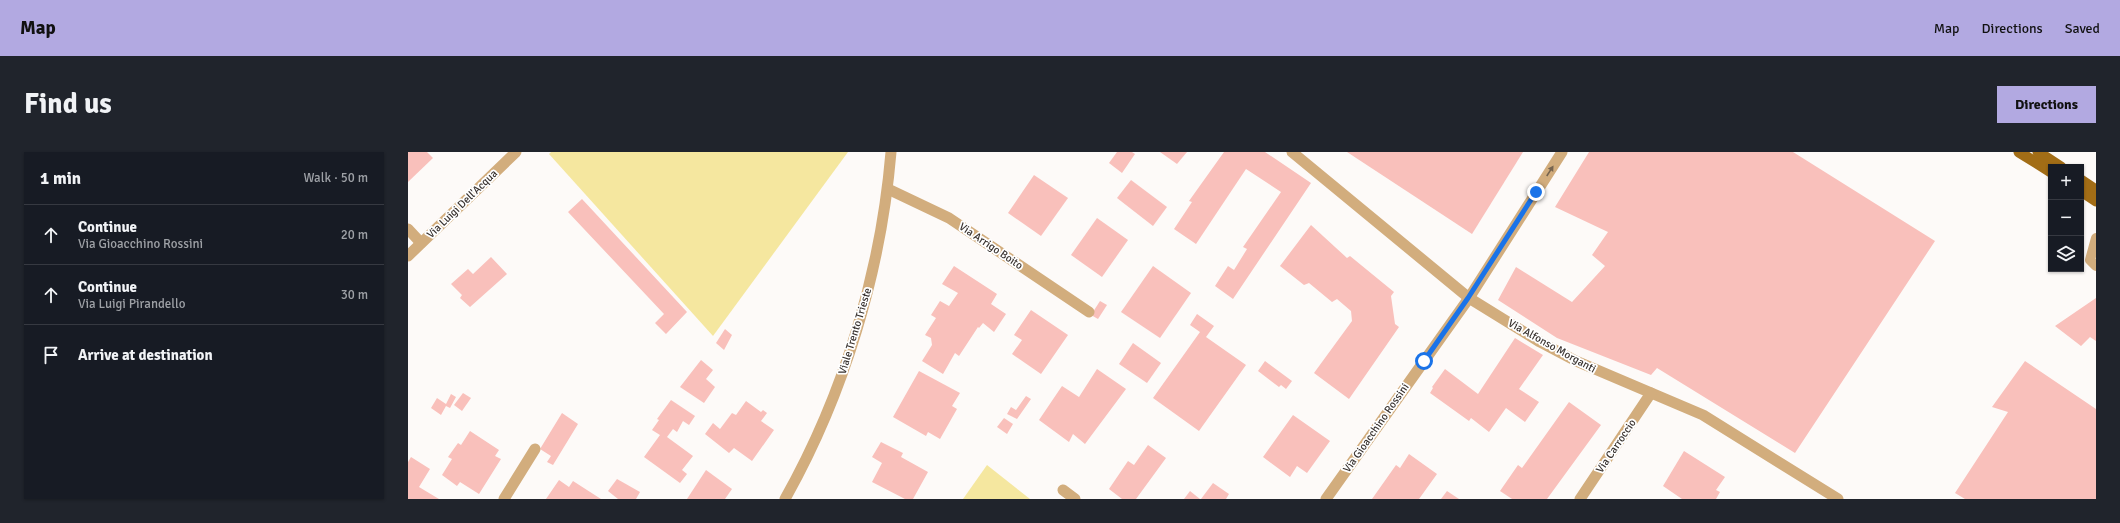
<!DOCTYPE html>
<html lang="en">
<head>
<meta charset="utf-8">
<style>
  body { margin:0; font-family:Signika,sans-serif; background:#20242c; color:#f1f3f6 }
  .controls { position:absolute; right:12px; top:12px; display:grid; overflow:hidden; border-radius:0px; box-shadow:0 1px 3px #0004 }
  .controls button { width:36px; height:36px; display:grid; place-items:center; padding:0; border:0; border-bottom:1px solid #363941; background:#171b24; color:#f1f3f6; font:20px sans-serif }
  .stop { position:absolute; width:12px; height:12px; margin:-9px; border:3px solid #1a73e8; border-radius:50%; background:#fff }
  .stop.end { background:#1a73e8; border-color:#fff; box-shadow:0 1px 4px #0008 }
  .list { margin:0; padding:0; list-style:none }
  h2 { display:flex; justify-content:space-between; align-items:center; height:52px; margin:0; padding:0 16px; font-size:17px }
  h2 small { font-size:13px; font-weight:400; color:#9ea1a6 }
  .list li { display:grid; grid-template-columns:26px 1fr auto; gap:12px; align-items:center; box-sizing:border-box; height:60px; padding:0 16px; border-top:1px solid #363941 }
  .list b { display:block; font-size:15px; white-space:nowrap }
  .list p { margin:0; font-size:13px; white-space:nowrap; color:#9ea1a6 }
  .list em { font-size:13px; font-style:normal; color:#9ea1a6 }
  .icon { flex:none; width:22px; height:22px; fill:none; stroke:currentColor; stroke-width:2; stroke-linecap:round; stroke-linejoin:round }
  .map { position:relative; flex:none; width:1688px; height:347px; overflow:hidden; border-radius:0px }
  header { display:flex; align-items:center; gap:24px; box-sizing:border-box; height:56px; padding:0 20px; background:#b2a9e1; color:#111 }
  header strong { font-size:19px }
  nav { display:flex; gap:22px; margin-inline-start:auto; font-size:14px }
  .intro { display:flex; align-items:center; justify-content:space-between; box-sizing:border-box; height:96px; padding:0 24px }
  h1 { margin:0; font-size:28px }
  .button { padding:10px 18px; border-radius:0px; background:#b2a9e1; color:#111; font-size:14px; font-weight:700 }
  main { display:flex; gap:24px; padding:0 24px }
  aside { flex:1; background:#171b24; border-radius:0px; box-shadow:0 1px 3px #0004 }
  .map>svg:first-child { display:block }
  .green { fill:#f5e79f }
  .building { fill:#f9c0bb }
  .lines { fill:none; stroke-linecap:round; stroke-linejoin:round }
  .service { stroke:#d2ad7d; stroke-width:10 }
  .minor { stroke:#d2ad7d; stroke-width:11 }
  .primary { stroke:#a26d16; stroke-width:11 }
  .oneway { fill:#76644f }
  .route { stroke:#1a73e8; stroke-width:5 }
  .labels { text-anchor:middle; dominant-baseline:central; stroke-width:3.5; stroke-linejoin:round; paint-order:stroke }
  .street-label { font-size:11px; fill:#393330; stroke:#fff }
</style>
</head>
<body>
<header>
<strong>Map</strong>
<nav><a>Map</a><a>Directions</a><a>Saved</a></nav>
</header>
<div class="intro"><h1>Find us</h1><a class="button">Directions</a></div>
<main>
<aside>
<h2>1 min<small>Walk · 50 m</small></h2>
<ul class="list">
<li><svg class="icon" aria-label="ahead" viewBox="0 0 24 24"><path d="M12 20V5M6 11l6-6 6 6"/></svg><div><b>Continue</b><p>Via Gioacchino Rossini</p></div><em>20 m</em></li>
<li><svg class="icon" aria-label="ahead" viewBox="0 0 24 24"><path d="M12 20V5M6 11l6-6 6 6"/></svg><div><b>Continue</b><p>Via Luigi Pirandello</p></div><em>30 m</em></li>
<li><svg class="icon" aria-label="arrive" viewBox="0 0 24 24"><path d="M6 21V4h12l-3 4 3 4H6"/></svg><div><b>Arrive at destination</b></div></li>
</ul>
</aside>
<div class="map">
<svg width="1688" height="347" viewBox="0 0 1688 347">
  <rect width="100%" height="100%" fill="#fdfaf8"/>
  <!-- green -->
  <g class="green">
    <path d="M 143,0 L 440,0 L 305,184 L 141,2 Z"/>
    <path d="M 579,313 L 622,347 L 555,347 Z"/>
  </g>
  <!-- building -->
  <g class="building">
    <path d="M 0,0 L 19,0 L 25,6 L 0,30 Z"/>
    <path d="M 709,0 L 724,0 L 727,2 L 714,21 L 701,11 Z"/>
    <path d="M 752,0 L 779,0 L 769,12 Z"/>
    <path d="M 816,0 L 857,0 L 903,31 L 825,147 L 807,134 L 820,114 L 826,118 L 839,97 L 835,95 L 873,40 L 838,17 L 788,92 L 766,77 L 784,50 L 781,49 Z"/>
    <path d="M 939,0 L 1115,0 L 1064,82 Z"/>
    <path d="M 1181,0 L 1385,0 L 1527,89 L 1387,301 L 1249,216 L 1243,223 L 1149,186 L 1090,148 L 1108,115 L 1164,150 L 1197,114 L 1184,103 L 1200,80 L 1147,55 Z"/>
    <path d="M 626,23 L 660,46 L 633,84 L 600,61 Z"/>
    <path d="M 723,28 L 759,55 L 745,74 L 709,46 Z"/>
    <path d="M 174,47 L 279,160 L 258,182 L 247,171 L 256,162 L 160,60 Z"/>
    <path d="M 689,66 L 720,88 L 694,125 L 663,103 Z"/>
    <path d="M 903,73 L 939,106 L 942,104 L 986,140 L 983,144 L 987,172 L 991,175 L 941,247 L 906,221 L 944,169 L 943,159 L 929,147 L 924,150 L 901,131 L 896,133 L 872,114 Z"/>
    <path d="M 83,105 L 99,122 L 62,155 L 52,146 L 54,143 L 43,132 L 60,117 L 65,122 Z"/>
    <path d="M 546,114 L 589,142 L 583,152 L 598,162 L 586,180 L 575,171 L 571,176 L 570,175 L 551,204 L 547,201 L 535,222 L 514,209 L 524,193 L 523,186 L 517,183 L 528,166 L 523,163 L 532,149 L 541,154 L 550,141 L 534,132 Z"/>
    <path d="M 745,114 L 783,141 L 752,186 L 713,160 Z"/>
    <path d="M 1688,146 L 1688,189 L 1682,185 L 1673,194 L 1647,174 Z"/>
    <path d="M 692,149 L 699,153 L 690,167 L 683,163 Z"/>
    <path d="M 623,158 L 660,183 L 633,222 L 604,202 L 614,188 L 606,183 Z"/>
    <path d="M 789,162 L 806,174 L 798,185 L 838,213 L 791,279 L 745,246 L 792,180 L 782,173 Z"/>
    <path d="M 317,177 L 324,183 L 316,198 L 308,191 Z"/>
    <path d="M 1107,186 L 1135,203 L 1111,237 L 1131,250 L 1117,270 L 1098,256 L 1081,280 L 1063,266 L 1061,269 L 1022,241 L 1025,236 L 1024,235 L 1037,217 L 1070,242 Z"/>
    <path d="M 725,191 L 753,211 L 739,231 L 711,212 Z"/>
    <path d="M 293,208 L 305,218 L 298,227 L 307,235 L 296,251 L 272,235 Z"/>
    <path d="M 857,209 L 884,229 L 878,237 L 873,233 L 871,235 L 850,219 Z"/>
    <path d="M 1617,209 L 1688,257 L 1688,347 L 1557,347 L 1547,341 L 1600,260 L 1584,255 Z"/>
    <path d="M 689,217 L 718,237 L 677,292 L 665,282 L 661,290 L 631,268 L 654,234 L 671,245 Z"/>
    <path d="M 511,219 L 552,241 L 544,254 L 549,257 L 532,287 L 520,280 L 518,284 L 485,265 Z"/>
    <path d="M 55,241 L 63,246 L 54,259 L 46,253 Z"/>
    <path d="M 43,242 L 48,245 L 42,256 L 38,254 L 33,263 L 23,256 L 29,246 L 38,252 Z"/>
    <path d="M 618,244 L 623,247 L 609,267 L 599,262 L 603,255 L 608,258 Z"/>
    <path d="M 263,248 L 287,264 L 281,273 L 275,269 L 269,280 L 265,277 L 259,285 L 285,304 L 274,318 L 279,322 L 272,331 L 236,305 L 252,283 L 244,278 L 251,268 L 249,267 Z"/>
    <path d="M 338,249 L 353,260 L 355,258 L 359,261 L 353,269 L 366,278 L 344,309 L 326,296 L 321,301 L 297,282 L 305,271 L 312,277 L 324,261 L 328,263 Z"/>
    <path d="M 1161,250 L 1193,273 L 1139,347 L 1104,347 L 1092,339 L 1110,313 L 1114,316 Z"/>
    <path d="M 154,261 L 170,272 L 145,313 L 139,310 L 143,304 L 132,297 Z"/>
    <path d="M 885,263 L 922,289 L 899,321 L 889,314 L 882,325 L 855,305 Z"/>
    <path d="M 596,266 L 605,272 L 599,282 L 589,275 Z"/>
    <path d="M 62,279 L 91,298 L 87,304 L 93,307 L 71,342 L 52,330 L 49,334 L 34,323 L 44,307 L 40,305 L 50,291 L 53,293 Z"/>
    <path d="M 473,290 L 495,301 L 493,305 L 520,320 L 505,347 L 497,347 L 464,330 L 474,311 L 464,305 Z"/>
    <path d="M 740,293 L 758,306 L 728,347 L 714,347 L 701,337 L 720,309 L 726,313 Z"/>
    <path d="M 1276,299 L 1317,325 L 1308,338 L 1312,340 L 1308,347 L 1274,347 L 1255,334 Z"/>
    <path d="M 1001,302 L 1029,322 L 1011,347 L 964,347 L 988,313 L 992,316 Z"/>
    <path d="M 3,305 L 22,317 L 11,335 L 31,347 L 0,347 L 0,310 Z"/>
    <path d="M 298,318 L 324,337 L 317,347 L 279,347 Z"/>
    <path d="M 209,327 L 232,340 L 228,347 L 210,347 L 200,339 Z"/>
    <path d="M 151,328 L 161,335 L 165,329 L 193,347 L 138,347 Z"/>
    <path d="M 805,331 L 821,342 L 818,347 L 793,347 Z"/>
    <path d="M 782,339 L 792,347 L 776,347 Z"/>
    <path d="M 1039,339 L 1051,347 L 1033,347 Z"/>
  </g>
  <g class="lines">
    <!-- service -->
    <path class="service" d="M 1688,86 L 1682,108 L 1688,114"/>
    <!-- minor -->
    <g class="minor">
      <path d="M 884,0 L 1061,146 L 1132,190 L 1168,209 L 1295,263 L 1430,347"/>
      <path d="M 480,37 L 541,66 L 681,160"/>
      <path d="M 0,77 L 13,91"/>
      <path d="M 0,104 L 108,0"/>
      <path d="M 655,338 L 667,347"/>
      <path d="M 96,347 L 127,297"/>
      <path d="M 377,347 C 436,242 473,120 483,0"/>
      <path d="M 918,347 L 1061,146 L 1154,0"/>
      <path d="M 1172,347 L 1243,241"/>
    </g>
    <!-- primary -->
    <g class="primary">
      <path d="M 1611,0 L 1643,20"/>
      <path d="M 1630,0 L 1653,15"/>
      <path d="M 1673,28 L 1688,38"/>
      <path d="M 1673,39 L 1688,49"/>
    </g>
  </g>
  <!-- one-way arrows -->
  <defs><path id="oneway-solid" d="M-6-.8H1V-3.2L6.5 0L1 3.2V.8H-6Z"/></defs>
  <use class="oneway" href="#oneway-solid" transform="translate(1142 19) rotate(-57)"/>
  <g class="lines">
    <!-- route -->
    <path class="route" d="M 1016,209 L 1060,146 L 1128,40"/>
  </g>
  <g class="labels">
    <!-- street labels -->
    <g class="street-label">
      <text transform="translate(54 52) rotate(-44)">Via Luigi Dell'Acqua</text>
      <text transform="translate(583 94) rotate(34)">Via Arrigo Boito</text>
      <text transform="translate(447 179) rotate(-73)">Viale Trento Trieste</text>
      <text transform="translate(1144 194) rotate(29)">Via Alfonso Morganti</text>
      <text transform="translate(968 276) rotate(-55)">Via Gioacchino Rossini</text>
      <text transform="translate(1208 294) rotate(-56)">Via Carroccio</text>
    </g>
  </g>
</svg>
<div class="controls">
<button>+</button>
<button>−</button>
<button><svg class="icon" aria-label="layers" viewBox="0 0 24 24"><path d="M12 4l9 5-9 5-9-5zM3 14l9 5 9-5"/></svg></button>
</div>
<div class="stop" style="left:1016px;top:209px"></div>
<div class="stop end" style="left:1128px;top:40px"></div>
</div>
</main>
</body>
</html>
